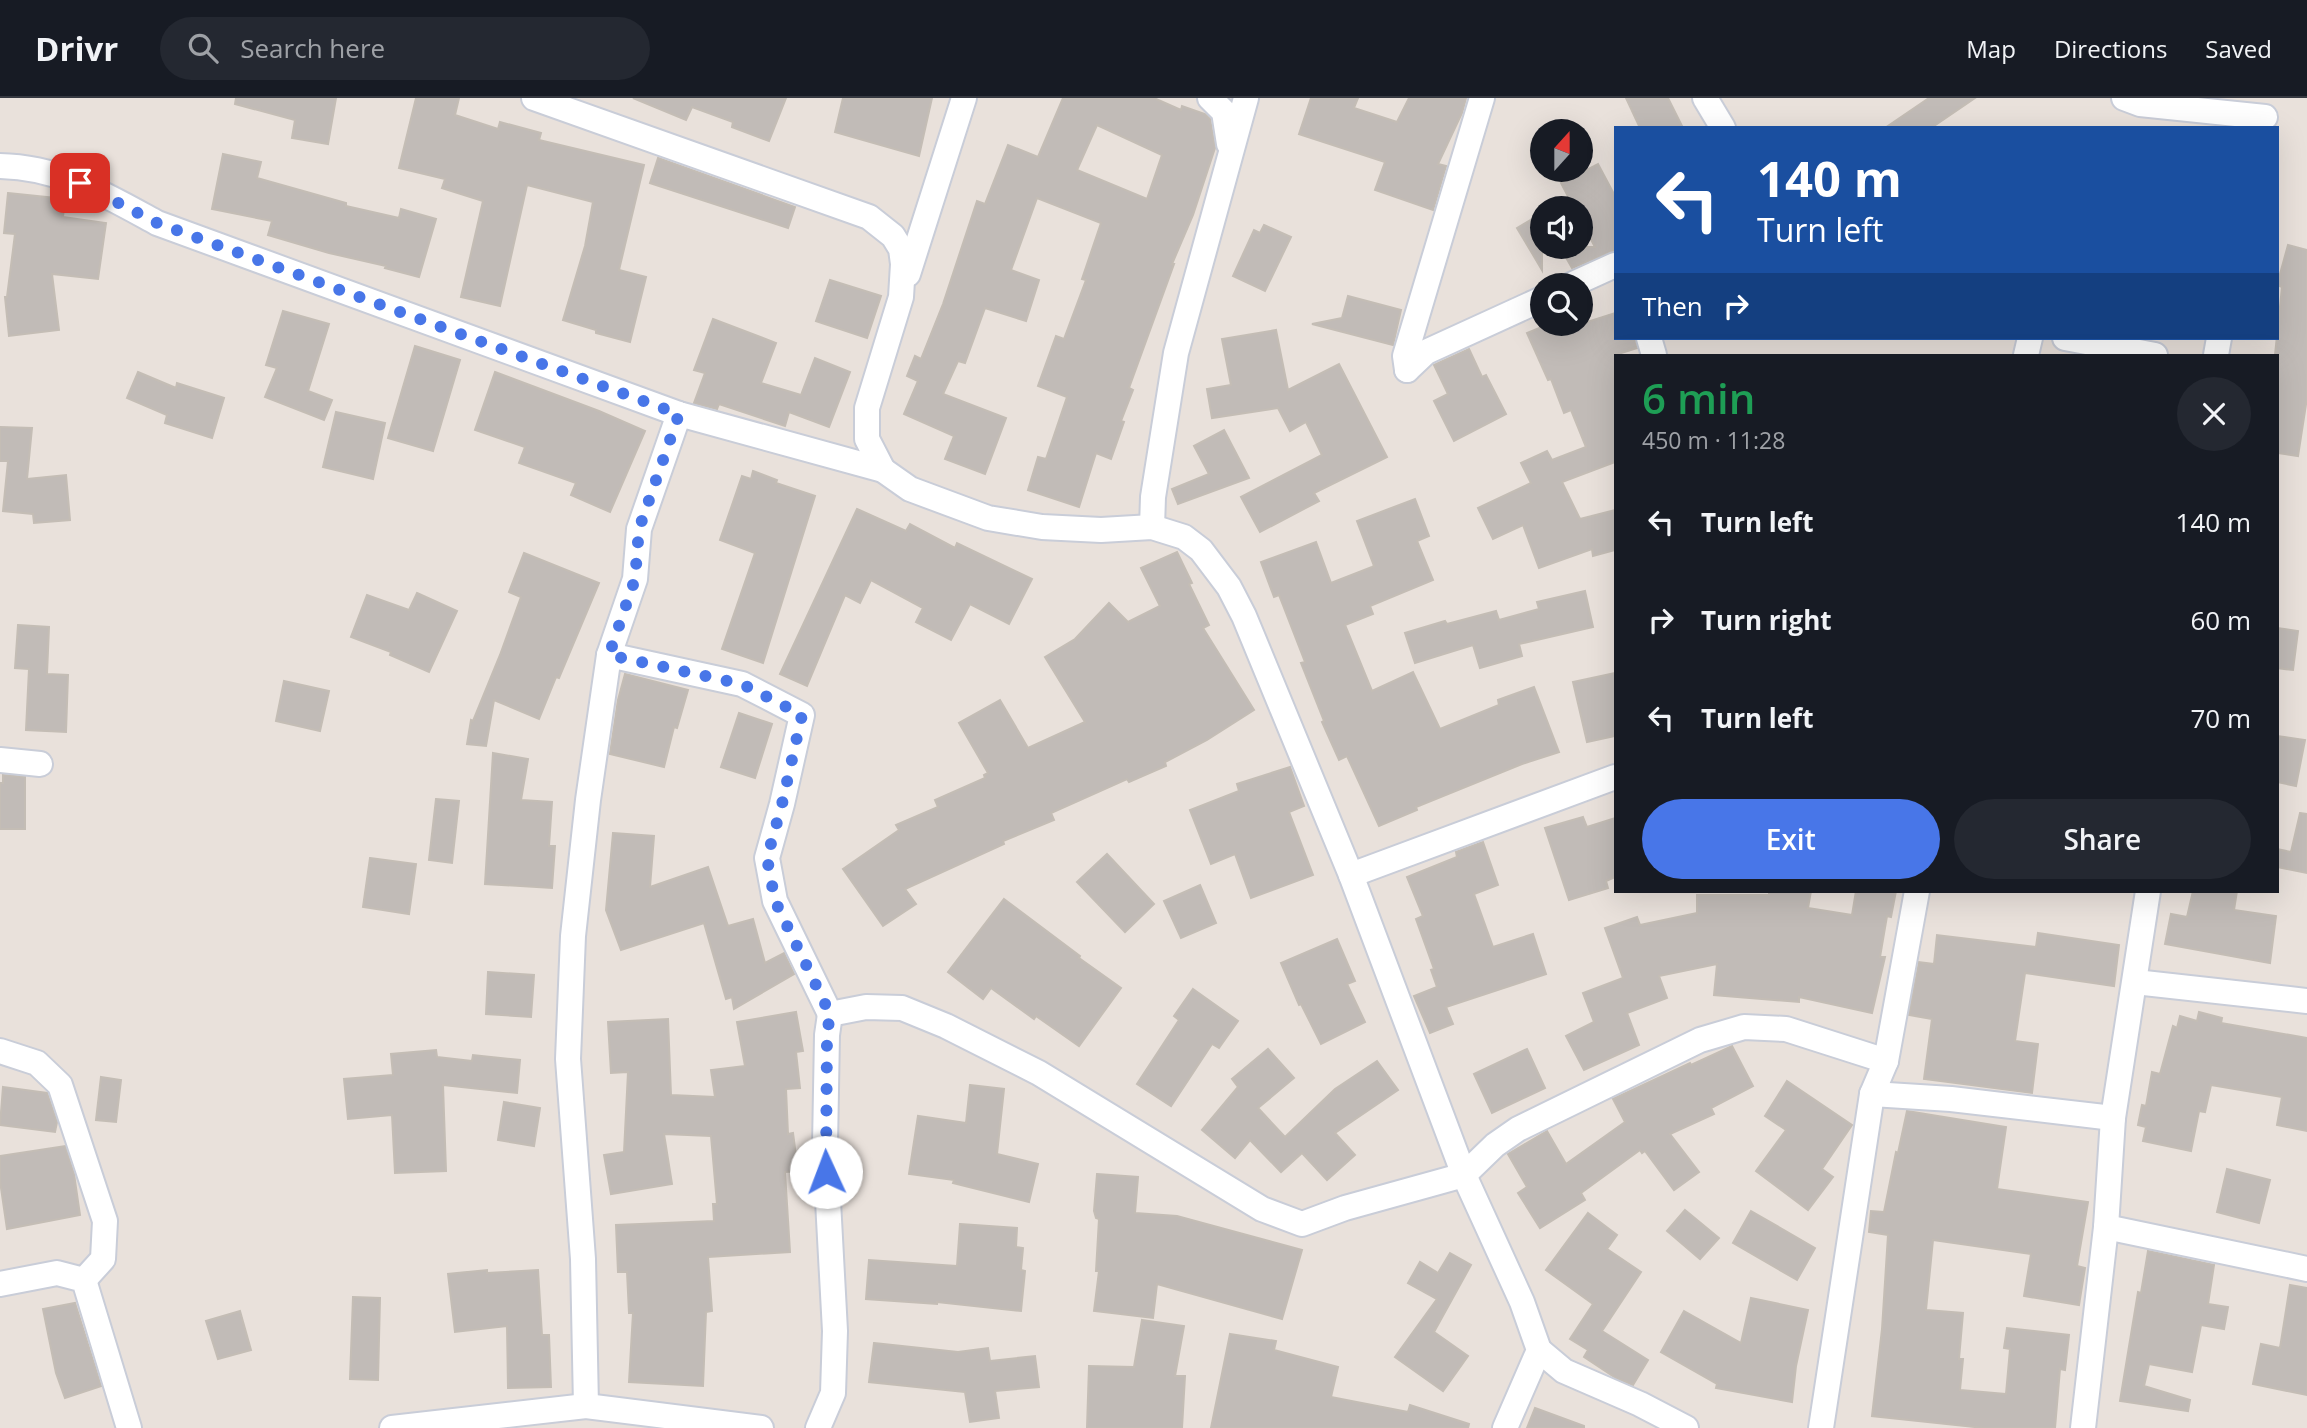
<!DOCTYPE html>
<html lang="en">
<head>
<meta charset="utf-8">
<style>
	:root { --surface:#171b24; --page:#242831; --text:#f1f3f6; --muted:#9ea1a6; --line:#363941; --accent:#4876e8 }
	body { margin:0; font-family:"Open Sans",sans-serif; background:var(--page); color:var(--text); height:100vh; display:flex; flex-direction:column; font-size:26px; white-space:nowrap }
	* { box-sizing:border-box; margin:0 }
	p { font-size:23px; color:var(--muted) }
	.icon { flex:none; width:38px; height:38px; fill:none; stroke:currentColor; stroke-width:2; stroke-linecap:round; stroke-linejoin:round }
	.map { position:relative; flex:1; overflow:hidden }
	.panel { position:absolute; left:1614px; top:256px; width:665px; height:539px; display:flex; flex-direction:column; background:var(--surface); border-radius:0px; box-shadow:0 7px 28px #0002 }
	.panel>* { flex:none }
	.top-card { position:absolute; left:1614px; top:28px; width:665px; height:214px; border-radius:0px; box-shadow:0 7px 28px #0002; background:#1a4fa0; color:#fff; overflow:hidden }
	.needle { width:46px; rotate:21deg }
	.tools { position:absolute; left:1530px; top:21px; display:grid; gap:14px }
	.tools a { display:grid; place-items:center; width:63px; height:63px; border-radius:50%; background:var(--surface); box-shadow:0 7px 28px #0002; font-size:35px }
	.pin { position:absolute; display:grid; place-items:center; width:60px; height:60px; color:#fff; margin:-30px; border-radius:14px; box-shadow:0 4px 10px #0006 }
	.me { position:absolute; width:77px; margin:-38px; rotate:358deg; stroke-linejoin:round; filter:drop-shadow(0 0 5px #0008) }
	.turn { display:flex; align-items:center; gap:24px; height:147px; padding:0 28px; font-size:32px }
	.turn .icon { width:91px; height:91px; stroke-width:2.5 }
	.turn b { display:block; font-size:49px; line-height:60px }
	.then { display:flex; align-items:center; height:66px; padding:0 28px; background:#0003; gap:14px; font-size:26px }
	.round { display:grid; place-items:center; flex:none; width:74px; height:74px; border-radius:37px; background:var(--page) }
	.headline { display:flex; align-items:center; justify-content:space-between; height:119px; padding:0 28px }
	h1 { font-size:42px; font-weight:600; line-height:52px; color:#1e9e55 }
	.cta { display:flex; gap:14px; margin-top:auto; padding:14px 28px }
	.cta a { flex:1; height:80px; border-radius:42px; background:var(--accent); color:#fff; font-size:28px; font-weight:600; line-height:80px; text-align:center }
	.cta a+a { background:var(--page); color:var(--text) }
	ul { padding:0; list-style:none }
	li { display:flex; align-items:center; gap:21px; height:98px; padding:0 28px }
	li div { flex:1 }
	li b { display:block; font-size:26px }
	li em { font-style:normal }
	header { display:flex; align-items:center; gap:42px; box-sizing:border-box; height:98px; padding:0 35px; background:var(--surface); border-bottom:2px solid var(--line) }
	header strong { font-size:33px }
	nav { display:flex; gap:38px; margin-inline-start:auto; font-size:24px }
	.search { width:490px; height:63px; background:var(--page); display:flex; align-items:center; gap:18px; box-sizing:border-box; padding:0 24px; border-radius:38px; color:var(--muted); font-size:26px }
	.map>svg:first-child { display:block }
	.building { fill:#c1bbb7; stroke:#c4bdb5; stroke-width:2; fill-rule:evenodd }
	.lines { fill:none; stroke-linecap:round; stroke-linejoin:round }
	.minor-casing { stroke:#c9cdd8; stroke-width:28 }
	.minor { stroke:#fff; stroke-width:24 }
	.route { stroke:#4876e8; stroke-width:12; stroke-dasharray:0 21.6 }
</style>
</head>
<body>
<header>
<strong>Drivr</strong>
<div class="search"><svg class="icon" aria-label="search" viewBox="0 0 24 24"><circle cx="10" cy="10" r="6"/><path d="M15 15l6 6"/></svg>Search here</div>
<nav><a>Map</a><a>Directions</a><a>Saved</a></nav>
</header>
<div class="map">
<svg width="2307" height="1330" viewBox="0 0 2307 1330">
	<rect width="100%" height="100%" fill="#e9e1db"/>
	<g class="building">
		<polygon points="236,0 336,0 328,46 292,40 295,22 235,6"/>
		<polygon points="416,0 459,0 455,17 498,31 500,24 541,35 539,42 644,67 619,172 646,179 630,244 596,235 596,232 563,222 585,148 593,104 527,87 500,208 461,199 483,103 442,90 445,81 399,70"/>
		<polygon points="633,0 786,0 769,43 732,29 733,24 692,9 686,22"/>
		<polygon points="843,0 932,0 919,58 835,34"/>
		<path d="M 1063,0 L 1154,0 L 1181,12 L 1182,8 L 1205,16 L 1210,21 L 1215,50 L 1193,117 L 1172,166 L 1174,166 L 1129,290 L 1133,292 L 1121,323 L 1124,324 L 1111,361 L 1096,355 L 1079,409 L 1028,392 L 1038,359 L 1046,361 L 1067,299 L 1038,288 L 1056,238 L 1064,241 L 1086,182 L 1082,181 L 1101,125 L 1037,100 L 1011,172 L 1039,182 L 1026,223 L 985,210 L 965,265 L 958,263 L 943,296 L 1006,320 L 985,376 L 945,361 L 954,338 L 904,316 L 918,283 L 907,278 L 915,258 L 921,261 L 943,206 L 977,103 L 985,106 L 1008,47 L 1038,59 ZM 1097,27 L 1162,57 L 1147,101 L 1077,72 Z"/>
		<polygon points="1311,0 1358,0 1354,10 1397,24 1409,0 1466,0 1462,15 1438,66 1446,68 1433,112 1375,92 1385,64 1299,36"/>
		<polygon points="1626,0 1668,0 1683,30 1640,30"/>
		<polygon points="1929,0 1975,0 1931,30 1885,30"/>
		<polygon points="223,56 261,64 257,80 346,105 346,108 399,120 401,111 436,121 419,179 385,170 386,168 329,155 268,137 272,123 212,111"/>
		<polygon points="658,60 795,109 788,130 650,85"/>
		<polygon points="1598,66 1615,98 1615,152 1572,170 1560,149 1595,149 1580,121 1580,110 1574,110 1561,85"/>
		<polygon points="8,95 65,101 63,119 106,125 98,181 52,176 59,232 9,238 5,199 7,199 15,136 4,135"/>
		<polygon points="1542,115 1542,172 1517,130"/>
		<polygon points="1264,127 1291,139 1265,193 1233,178 1254,132 1260,135"/>
		<polygon points="2288,147 2307,152 2307,300 2298,358 2277,355 2275,257 2282,189 2277,187"/>
		<polygon points="830,182 881,198 867,240 816,223"/>
		<polygon points="1348,198 1401,212 1393,247 1312,226 1342,220"/>
		<polygon points="283,213 329,226 308,293 332,302 324,322 265,299 277,270 266,267"/>
		<polygon points="1615,215 1615,240 1635,240 1637,250 1615,257 1615,364 1562,384 1580,421 1615,412 1615,452 1593,458 1592,451 1539,470 1523,427 1493,441 1478,410 1531,385 1521,365 1547,353 1552,362 1586,349 1571,312 1564,315 1551,281 1548,282 1527,235 1549,226 1581,226"/>
		<polygon points="713,221 776,245 761,285 801,297 815,260 850,274 829,329 789,314 785,328 719,306 717,311 694,305 705,275 694,272"/>
		<polygon points="1276,232 1288,292 1339,266 1387,359 1314,395 1319,403 1260,434 1241,399 1322,357 1306,324 1290,333 1278,310 1212,320 1207,291 1231,287 1222,241"/>
		<polygon points="415,248 460,262 433,353 388,340"/>
		<polygon points="1469,251 1482,279 1486,277 1506,316 1454,343 1434,303 1448,296 1434,267"/>
		<polygon points="138,274 176,290 177,285 224,300 212,340 165,325 167,317 127,300"/>
		<polygon points="495,274 599,313 645,333 610,414 571,397 576,385 519,365 525,349 475,332"/>
		<polygon points="336,314 385,325 373,381 323,369"/>
		<polygon points="0,329 32,330 27,381 66,377 70,422 34,425 33,416 3,413 8,363 0,363"/>
		<polygon points="1224,332 1249,380 1178,406 1172,391 1209,376 1194,348"/>
		<polygon points="753,373 777,382 776,385 815,398 763,565 722,551 755,455 720,442 742,378 751,381"/>
		<polygon points="1415,401 1429,438 1417,443 1433,482 1370,508 1373,516 1345,527 1372,593 1413,574 1440,631 1499,607 1498,602 1534,589 1559,654 1522,666 1416,709 1417,712 1379,728 1347,658 1339,662 1322,624 1324,623 1301,565 1305,564 1279,497 1274,499 1261,464 1316,444 1331,485 1372,469 1374,468 1357,423"/>
		<polygon points="857,411 906,433 910,426 955,450 957,445 1032,481 1009,526 970,506 951,542 916,524 923,510 871,482 860,505 845,497 807,588 780,576"/>
		<polygon points="1177,454 1192,485 1189,486 1209,527 1203,530 1254,612 1207,642 1165,664 1166,668 1129,684 1127,681 1051,715 1054,722 1003,743 1004,746 905,791 916,806 883,828 843,771 899,732 896,727 938,709 935,702 985,680 984,677 988,675 959,625 1000,602 1028,650 1085,624 1045,559 1075,541 1109,505 1128,524 1160,508 1141,470"/>
		<polygon points="524,455 599,485 559,580 556,579 539,621 494,602 486,648 467,646 471,622 473,623 500,557 521,499 509,494"/>
		<polygon points="1585,493 1593,529 1519,546 1522,558 1480,570 1473,547 1415,565 1405,535 1445,523 1447,526 1496,513 1499,522 1539,511 1537,504"/>
		<polygon points="417,495 457,513 429,574 390,557 391,554 351,539 367,497 409,512"/>
		<polygon points="18,527 49,529 47,576 68,577 66,634 26,632 29,571 15,570"/>
		<polygon points="2277,530 2298,533 2293,572 2277,570"/>
		<polygon points="1615,575 1615,638 1587,644 1573,584"/>
		<polygon points="625,576 688,592 677,630 674,629 664,669 610,656 618,602"/>
		<polygon points="284,583 329,593 320,633 276,623"/>
		<polygon points="739,615 772,626 755,680 721,669"/>
		<polygon points="2277,638 2305,642 2296,688 2277,684"/>
		<polygon points="493,655 528,661 521,702 552,704 549,748 555,748 552,790 485,786"/>
		<polygon points="1290,669 1304,708 1289,714 1313,777 1251,800 1235,756 1211,766 1190,712 1239,693 1237,686"/>
		<polygon points="3,677 25,679 25,731 0,731 0,685 3,685"/>
		<polygon points="436,701 459,703 452,765 429,762"/>
		<polygon points="2300,715 2307,716 2307,775 2277,769 2277,751 2291,754"/>
		<polygon points="1583,719 1587,729 1615,720 1615,779 1606,783 1608,790 1569,802 1545,730"/>
		<polygon points="613,735 654,738 650,789 708,769 728,828 753,821 765,865 784,855 794,876 734,911 732,899 726,901 704,825 621,852 606,812"/>
		<polygon points="1483,744 1498,787 1474,796 1493,849 1533,836 1546,876 1446,909 1453,926 1430,935 1414,898 1437,889 1431,872 1434,871 1416,821 1423,818 1407,779 1457,759 1456,754"/>
		<polygon points="1107,756 1154,806 1125,834 1077,784"/>
		<polygon points="370,760 416,766 409,816 363,809"/>
		<polygon points="1200,787 1216,825 1181,840 1164,803"/>
		<polygon points="1769,793 1811,793 1808,810 1852,817 1856,793 1896,793 1891,819 1887,818 1880,859 1885,859 1872,915 1799,899 1799,904 1714,897 1717,866 1659,878 1667,900 1627,915 1639,947 1584,972 1566,938 1594,924 1583,895 1623,880 1605,830 1637,819 1640,827 1697,815 1697,797 1769,797"/>
		<polygon points="2193,793 2237,793 2234,812 2276,818 2270,865 2165,846 2171,816 2187,819"/>
		<polygon points="1004,801 1080,858 1079,860 1121,890 1079,948 1036,918 1034,921 991,890 983,901 948,874"/>
		<polygon points="2038,835 2119,847 2114,888 2025,875 2015,943 2038,946 2032,995 1924,981 1932,921 1909,917 1919,864 1934,866 1937,837 2036,849"/>
		<polygon points="1337,841 1355,883 1347,886 1365,924 1321,946 1301,906 1299,907 1281,865"/>
		<polygon points="488,874 534,877 531,919 486,916"/>
		<polygon points="1193,891 1238,923 1219,950 1212,946 1171,1008 1137,986 1179,922 1174,918"/>
		<polygon points="796,914 803,953 796,954 800,990 786,991 788,1036 793,1035 798,1073 785,1074 790,1154 708,1159 712,1213 706,1214 703,1288 629,1284 633,1215 629,1215 627,1174 618,1174 616,1127 714,1123 713,1106 717,1106 711,1038 664,1036 672,1086 611,1096 604,1057 624,1054 628,974 611,975 608,924 668,921 671,997 715,999 711,972 745,968 737,924"/>
		<polygon points="2199,914 2222,920 2221,925 2307,940 2307,1033 2277,1027 2282,999 2211,987 2205,1014 2199,1013 2191,1053 2143,1043 2146,1029 2138,1027 2142,1007 2146,1008 2152,974 2160,976 2173,928 2177,930 2180,918 2197,923"/>
		<polygon points="1732,948 1753,988 1711,1010 1714,1016 1670,1036 1699,1074 1674,1092 1645,1053 1642,1055 1640,1052 1581,1095 1585,1102 1540,1130 1518,1095 1527,1089 1508,1056 1547,1033 1566,1066 1625,1024 1613,1001 1690,965 1691,967"/>
		<polygon points="1268,951 1294,980 1258,1010 1285,1039 1335,991 1377,963 1398,992 1335,1035 1355,1057 1327,1082 1302,1055 1281,1074 1250,1042 1235,1060 1202,1032 1238,989 1232,981"/>
		<polygon points="1527,951 1545,990 1492,1015 1474,976"/>
		<polygon points="436,952 437,959 472,963 473,957 520,962 517,995 443,987 446,1073 395,1075 392,1017 348,1021 344,981 393,977 391,956"/>
		<polygon points="101,979 121,982 116,1024 96,1022"/>
		<polygon points="1787,983 1852,1027 1822,1071 1833,1079 1808,1112 1756,1073 1786,1032 1765,1018"/>
		<polygon points="970,987 1004,991 997,1056 1038,1066 1029,1104 953,1085 954,1082 909,1076 918,1018 966,1025"/>
		<polygon points="3,989 47,995 57,1024 55,1034 0,1027"/>
		<polygon points="504,1004 540,1010 534,1048 498,1042"/>
		<polygon points="1907,1013 2006,1029 1997,1091 2088,1104 2077,1168 2085,1170 2079,1207 2024,1198 2031,1156 1933,1142 1926,1212 1963,1215 1959,1261 1963,1261 1960,1292 2006,1296 2010,1251 2004,1250 2007,1230 2069,1237 2065,1272 2060,1271 2055,1330 1984,1330 1872,1318 1882,1231 1888,1137 1869,1134 1871,1113 1884,1114 1896,1054 1898,1055"/>
		<polygon points="65,1048 74,1076 80,1117 7,1131 0,1083 0,1058"/>
		<polygon points="2227,1071 2270,1082 2259,1125 2217,1114"/>
		<polygon points="1097,1076 1138,1079 1135,1115 1177,1118 1302,1152 1282,1221 1157,1186 1153,1220 1094,1213 1099,1173 1096,1173 1099,1121 1096,1120 1094,1113"/>
		<polygon points="1685,1112 1719,1140 1700,1161 1667,1133"/>
		<polygon points="1751,1113 1815,1150 1797,1182 1733,1145"/>
		<polygon points="1588,1115 1617,1137 1607,1151 1641,1174 1602,1233 1648,1262 1633,1287 1616,1280 1584,1259 1588,1252 1570,1241 1593,1206 1546,1172"/>
		<polygon points="960,1126 1017,1130 1016,1149 1023,1150 1021,1172 1025,1173 1021,1213 937,1204 937,1206 866,1201 869,1162 957,1168"/>
		<polygon points="2148,1153 2214,1167 2208,1206 2228,1209 2224,1231 2201,1227 2192,1274 2149,1266 2144,1288 2190,1302 2188,1313 2120,1303 2138,1194 2141,1195"/>
		<polygon points="1450,1155 1471,1167 1434,1234 1468,1258 1443,1293 1395,1259 1437,1201 1408,1185 1420,1164 1438,1175"/>
		<polygon points="487,1172 487,1175 538,1172 542,1237 549,1237 551,1289 508,1290 507,1228 455,1234 448,1176"/>
		<polygon points="2290,1187 2307,1190 2307,1297 2253,1286 2261,1246 2280,1250"/>
		<polygon points="353,1199 380,1200 378,1282 350,1281"/>
		<polygon points="1751,1200 1808,1212 1796,1268 1792,1304 1716,1290 1717,1286 1661,1254 1684,1213 1741,1245"/>
		<polygon points="75,1205 101,1288 65,1300 56,1275 43,1211"/>
		<polygon points="240,1213 251,1252 218,1261 206,1223"/>
		<polygon points="1142,1222 1184,1228 1175,1278 1185,1278 1182,1330 1087,1330 1089,1268 1134,1269"/>
		<polygon points="1230,1236 1276,1243 1274,1252 1338,1269 1331,1299 1408,1314 1410,1307 1469,1326 1468,1330 1211,1330"/>
		<polygon points="874,1245 958,1254 988,1250 990,1263 1035,1258 1039,1289 995,1293 999,1320 970,1324 965,1294 869,1284"/>
		<polygon points="1535,1310 1584,1328 1584,1330 1527,1330"/>
	</g>
	<g class="lines">
		<g class="minor-casing">
			<g id="minor">
				<polyline points="534,0 869,119 893,138 901,151 903,166 901,199 867,310 867,341 883,372"/>
				<polyline points="1210,0 1224,14 1229,46"/>
				<polyline points="1705,0 1723,30"/>
				<polyline points="2124,0 2140,6 2265,19"/>
				<path d="M 0,68 C 60,69 106,97 157,125 L 679,316 L 883,372 L 910,391 L 988,420 L 1042,429 L 1101,432 L 1152,429 L 1184,439 L 1201,452 L 1229,489 L 1244,518 L 1351,777 L 1464,1077 L 1522,1204 L 1539,1252 L 1505,1330"/>
				<polyline points="908,176 964,0"/>
				<polyline points="1571,187 1615,167"/>
				<polyline points="1649,240 1654,257"/>
				<polyline points="2065,240 2155,257"/>
				<polyline points="2026,257 2030,240"/>
				<polyline points="2216,257 2219,240"/>
				<polyline points="1407,272 1405,258 1482,0"/>
				<polyline points="1407,272 1426,254 1542,201"/>
				<polyline points="1152,429 1153,399 1176,255 1246,0"/>
				<polyline points="609,557 742,586 802,617 782,706 767,760 775,803 830,916 866,909 902,910 946,928 1039,975 1262,1111 1302,1126 1345,1110 1464,1077 1495,1047 1518,1031 1700,942 1744,929 1786,931 1886,963"/>
				<polyline points="0,662 40,666"/>
				<polyline points="1351,777 1615,679"/>
				<polyline points="2135,884 2307,903"/>
				<polyline points="0,953 37,965 60,987 105,1123 103,1161 84,1182"/>
				<polyline points="1872,996 1951,1001 2113,1020"/>
				<polyline points="2106,1129 2307,1171"/>
				<polyline points="0,1186 57,1175 84,1182 129,1330"/>
				<polyline points="1539,1252 1564,1273 1640,1306 1686,1330"/>
				<polyline points="586,1308 583,1161 568,961 573,838 588,702 609,557 635,481 639,431 679,316"/>
				<polyline points="392,1330 586,1308 761,1330"/>
				<polyline points="818,1330 833,1295 835,1233 825,1047 827,937 830,916"/>
				<polyline points="1821,1330 1872,996 1886,963 1917,793"/>
				<polyline points="2083,1330 2106,1129 2113,1020 2148,793"/>
			</g>
		</g>
		<use href="#minor" class="minor"/>
	</g>
	<g class="lines">
		<polyline class="route" points="80,85 157,125 679,316 639,431 635,481 609,557 742,586 802,617 782,706 767,760 775,803 830,916 827,937 826,1074"/>
	</g>
</svg>
<div class="tools">
<a><svg class="needle" viewBox="-14 -14 28 28"><path d="M0-13l5 13h-10z" fill="#e53935"/><path d="M0 13l5-13h-10z" fill="#9ea1a6"/></svg></a>
<a><svg class="icon" aria-label="sound" viewBox="0 0 24 24"><path d="M4 9h4l5-4v14l-5-4H4zM17 9q2 3 0 6"/></svg></a>
<a><svg class="icon" aria-label="search" viewBox="0 0 24 24"><circle cx="10" cy="10" r="6"/><path d="M15 15l6 6"/></svg></a>
</div>
<div class="pin" style="left:80px;top:85px;background:#d93025"><svg class="icon" aria-label="arrive" viewBox="0 0 24 24"><path d="M6 21V4h12l-3 4 3 4H6"/></svg></div>
<svg class="me" style="left:826px;top:1074px" viewBox="-20 -20 40 40"><circle r="19" fill="#fff"/><path d="M0-13L10 11 0 6-10 11z" fill="#4876e8"/></svg>
<div class="top-card">
<div class="turn"><svg class="icon" aria-label="left" viewBox="0 0 24 24"><path d="M17 20v-9H6M10 6l-5 5 5 5"/></svg><div><b>140 m</b>Turn left</div></div>
<div class="then">Then<svg class="icon" aria-label="right" viewBox="0 0 24 24"><path d="M7 20v-9h11M14 6l5 5-5 5"/></svg></div>
</div>
<section class="panel">
<div class="headline"><div><h1>6 min</h1><p>450 m · 11:28</p></div><a class="round"><svg class="icon" aria-label="close" viewBox="0 0 24 24"><path d="M6 6l12 12M18 6L6 18"/></svg></a></div>
<ul>
<li><svg class="icon" aria-label="left" viewBox="0 0 24 24"><path d="M17 20v-9H6M10 6l-5 5 5 5"/></svg><div><b>Turn left</b></div><em>140 m</em></li>
<li><svg class="icon" aria-label="right" viewBox="0 0 24 24"><path d="M7 20v-9h11M14 6l5 5-5 5"/></svg><div><b>Turn right</b></div><em>60 m</em></li>
<li><svg class="icon" aria-label="left" viewBox="0 0 24 24"><path d="M17 20v-9H6M10 6l-5 5 5 5"/></svg><div><b>Turn left</b></div><em>70 m</em></li>
</ul>
<div class="cta"><a>Exit</a><a>Share</a></div>
</section>
</div>
</body>
</html>
